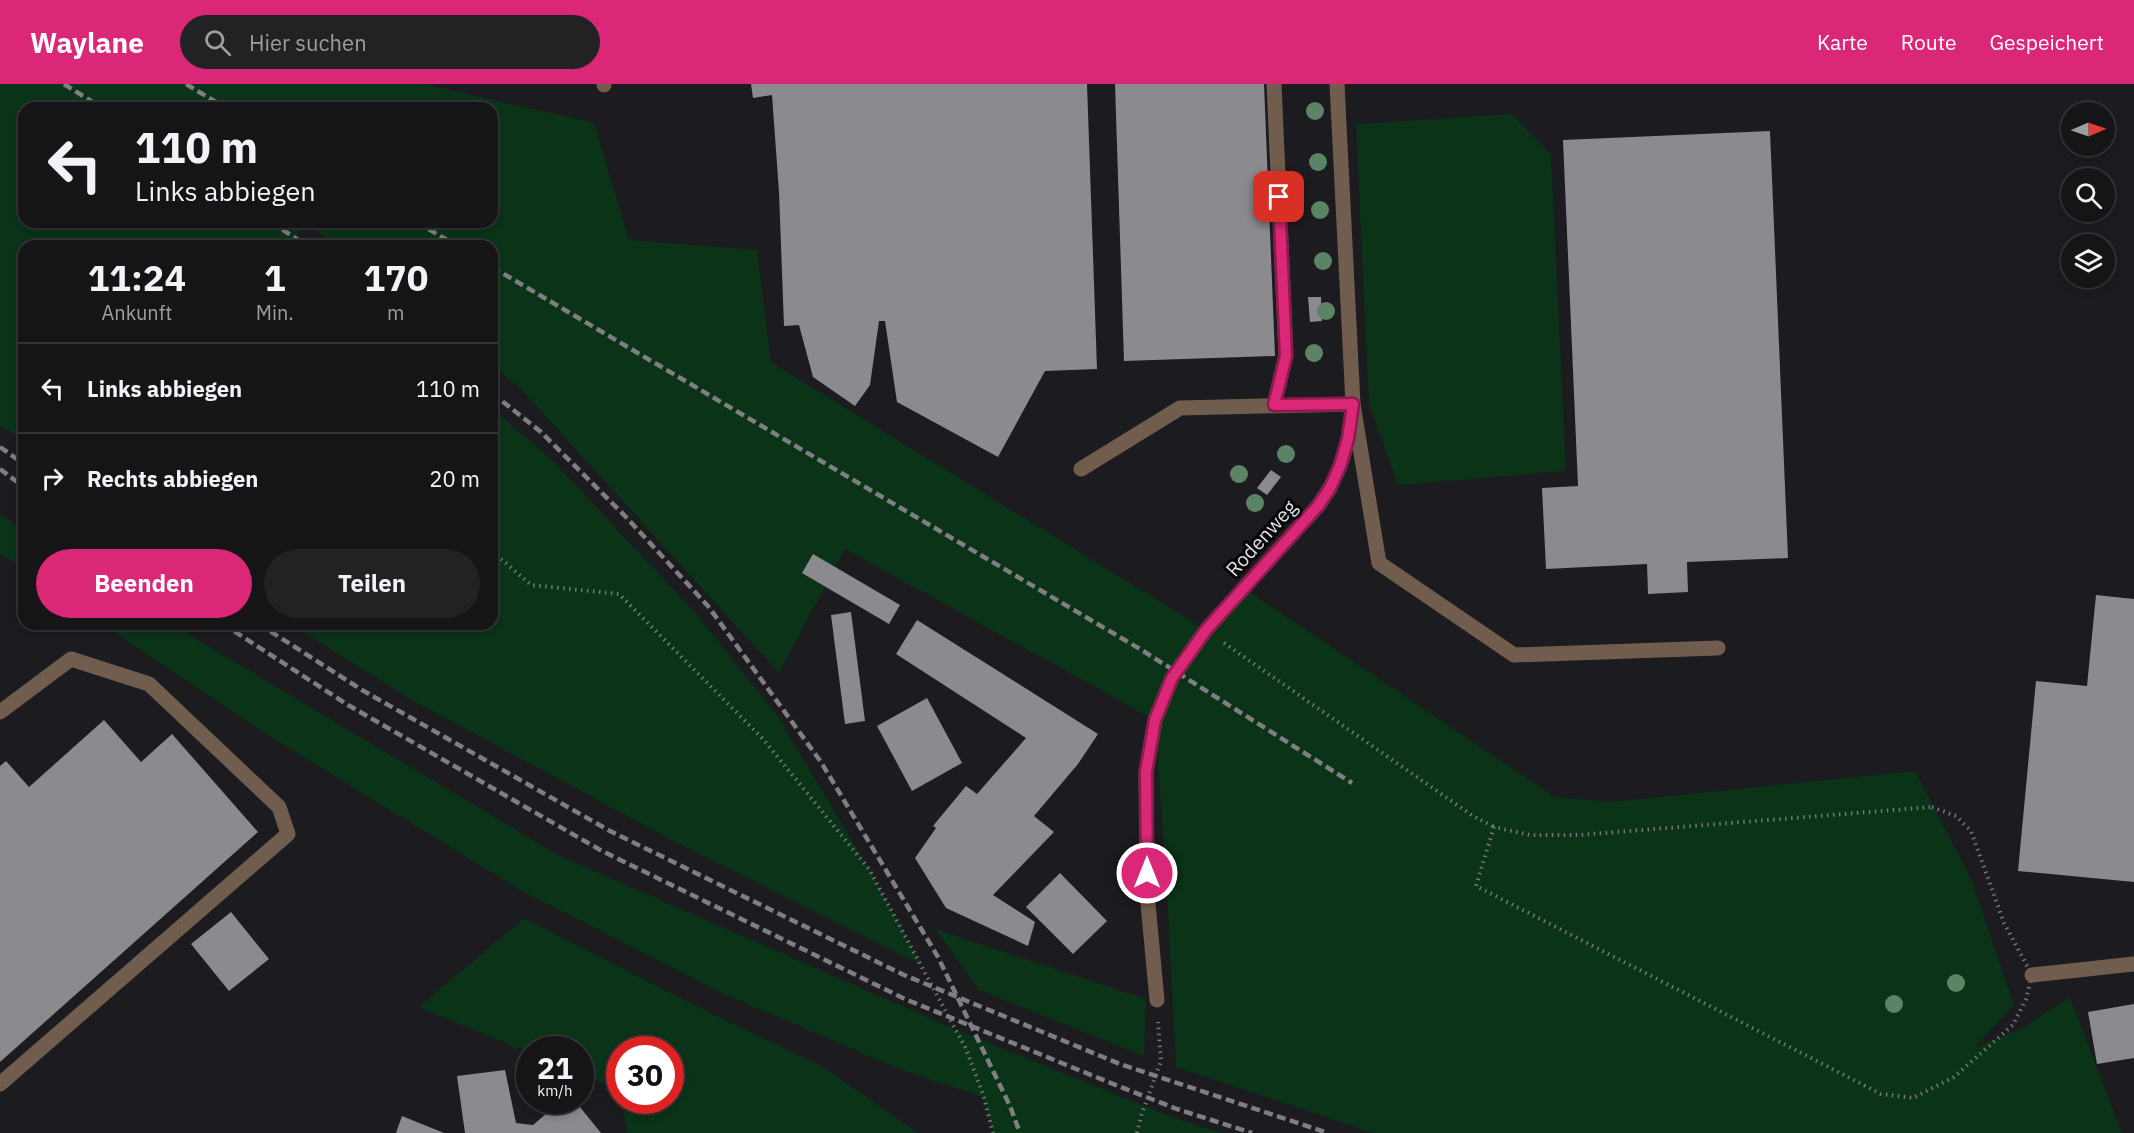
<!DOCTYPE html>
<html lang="de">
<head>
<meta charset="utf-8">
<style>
	:root { --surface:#151417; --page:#222124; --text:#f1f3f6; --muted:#9d9ea1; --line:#343336; --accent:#db2777 }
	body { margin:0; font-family:"IBM Plex Sans",sans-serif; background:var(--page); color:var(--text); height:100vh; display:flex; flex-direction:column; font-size:22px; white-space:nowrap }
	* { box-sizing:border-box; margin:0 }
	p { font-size:20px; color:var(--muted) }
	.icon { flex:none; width:33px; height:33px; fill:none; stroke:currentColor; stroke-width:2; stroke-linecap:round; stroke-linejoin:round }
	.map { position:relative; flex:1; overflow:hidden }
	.panel { position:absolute; left:18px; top:156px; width:480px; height:390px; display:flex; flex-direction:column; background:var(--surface); border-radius:18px; box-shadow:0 3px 9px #0003,0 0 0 2px var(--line) }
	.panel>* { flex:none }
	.hud { position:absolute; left:18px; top:18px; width:480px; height:126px; border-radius:18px; box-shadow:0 3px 9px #0003,0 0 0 2px var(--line); background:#151417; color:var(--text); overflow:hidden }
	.needle { width:39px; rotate:88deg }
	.tools { position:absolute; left:2061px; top:18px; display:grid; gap:12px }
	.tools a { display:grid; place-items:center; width:54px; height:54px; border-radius:50%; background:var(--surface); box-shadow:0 3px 9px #0003,0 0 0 2px var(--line); font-size:30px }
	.speed { position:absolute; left:516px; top:952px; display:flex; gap:12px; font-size:30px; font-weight:700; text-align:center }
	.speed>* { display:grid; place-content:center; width:78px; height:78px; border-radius:50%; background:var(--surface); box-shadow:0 3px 9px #0003,0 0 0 2px var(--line); line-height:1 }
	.speed small { font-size:15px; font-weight:400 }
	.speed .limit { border:9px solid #d22; background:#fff; color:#111 }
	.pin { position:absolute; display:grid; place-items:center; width:51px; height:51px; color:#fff; margin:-26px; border-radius:12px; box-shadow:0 3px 9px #0006 }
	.me { position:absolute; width:66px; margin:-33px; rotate:0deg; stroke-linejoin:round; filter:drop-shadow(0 0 4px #0008) }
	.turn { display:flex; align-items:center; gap:21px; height:126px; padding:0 18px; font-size:27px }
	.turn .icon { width:78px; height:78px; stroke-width:2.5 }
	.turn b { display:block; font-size:42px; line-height:51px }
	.eta { display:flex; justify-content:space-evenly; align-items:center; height:102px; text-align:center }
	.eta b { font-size:36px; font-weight:700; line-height:42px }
	.button { display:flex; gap:12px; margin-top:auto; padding:12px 18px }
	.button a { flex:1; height:69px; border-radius:36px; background:var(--accent); color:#fff; font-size:24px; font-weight:700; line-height:69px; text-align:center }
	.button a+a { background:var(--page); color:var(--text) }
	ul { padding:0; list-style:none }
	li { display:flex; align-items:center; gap:18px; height:90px; padding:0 18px; border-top:2px solid var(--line) }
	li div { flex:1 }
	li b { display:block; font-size:22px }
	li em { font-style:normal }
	header { display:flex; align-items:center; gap:36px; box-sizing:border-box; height:84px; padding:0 30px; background:var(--accent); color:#fff }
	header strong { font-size:28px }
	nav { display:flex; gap:33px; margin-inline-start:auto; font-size:21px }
	.search { width:420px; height:54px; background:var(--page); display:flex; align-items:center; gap:15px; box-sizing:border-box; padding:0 21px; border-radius:33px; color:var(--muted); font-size:22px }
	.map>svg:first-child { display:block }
	.green { fill:#0a3318 }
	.building { fill:#8a8a8f }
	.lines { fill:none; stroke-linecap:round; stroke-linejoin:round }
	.path { stroke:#767679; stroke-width:4; stroke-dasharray:1.5 4.5; stroke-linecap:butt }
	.lane { stroke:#715d4d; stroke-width:15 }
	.street { stroke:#715d4d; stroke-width:15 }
	.rail { stroke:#7f7f82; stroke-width:4.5; stroke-dasharray:9 4.5; stroke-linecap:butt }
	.tree { fill:#5b8366 }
	.route-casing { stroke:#8e194d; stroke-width:15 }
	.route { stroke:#db2777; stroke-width:10 }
	.labels { text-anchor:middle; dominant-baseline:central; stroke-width:6; stroke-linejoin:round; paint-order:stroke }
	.street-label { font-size:20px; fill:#e1e1e3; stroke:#070608 }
</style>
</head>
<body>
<header>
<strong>Waylane</strong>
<div class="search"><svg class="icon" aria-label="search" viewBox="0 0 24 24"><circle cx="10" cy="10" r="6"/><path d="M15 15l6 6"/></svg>Hier suchen</div>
<nav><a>Karte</a><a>Route</a><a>Gespeichert</a></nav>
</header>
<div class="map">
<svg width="2134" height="1049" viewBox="0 0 2134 1049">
	<rect width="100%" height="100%" fill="#1c1b1f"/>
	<g class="green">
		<polygon points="0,0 424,0 594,39 629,156 757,166 771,278 1206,546 1245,505 1555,713 1611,718 1915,687 1971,795 2014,921 1974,964 2023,944 2070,913 2122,1049 1374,1049 1176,983 1166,788 1155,636 845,465 779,589 520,304 492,282 492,162 336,162 305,138 492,138 492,24 24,24 24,138 303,138 293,162 24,162 24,358 0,341"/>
		<polygon points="1512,30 1551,70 1566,387 1398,401 1369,320 1356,40"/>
		<polygon points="492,324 553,377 694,527 777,631 869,785 922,881 685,763 410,615 291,540 492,540"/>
		<polygon points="0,430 24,447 24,486 0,469"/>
		<polygon points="102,540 171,540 558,771 950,943 1174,1034 1223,1049 993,1049 983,1013 904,987 724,910 520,806 271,653"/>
		<polygon points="524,834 700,924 822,982 918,1049 627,1049 622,1017 670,1017 670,966 620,966 619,1006 581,990 580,966 530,966 529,969 419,923"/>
		<polygon points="935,845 1146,915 1144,972 979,906"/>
	</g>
	<g class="building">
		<polygon points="751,0 1087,0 1097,285 1045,287 998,373 897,318 885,237 879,237 870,301 855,322 813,293 799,241 784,242 779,108 772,11 753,14"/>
		<polygon points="1115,0 1264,0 1275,272 1124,277"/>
		<polygon points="1770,47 1788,474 1687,478 1688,508 1648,510 1647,480 1546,485 1542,404 1578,402 1563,56"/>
		<polygon points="1308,213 1321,213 1322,237 1310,238"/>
		<polygon points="1271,386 1281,393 1267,411 1257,404"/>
		<polygon points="813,470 900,521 889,540 802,489"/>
		<polygon points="2096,511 2134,515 2134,798 2018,787 2036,597 2087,602"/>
		<polygon points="851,528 865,637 845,640 831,531"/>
		<polygon points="917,536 1098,650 1078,680 1034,732 1054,748 993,811 1035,838 1028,862 946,824 915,774 936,744 933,742 966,702 977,710 1026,654 896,570"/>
		<polygon points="927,614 962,679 912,707 877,642"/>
		<polygon points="104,636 141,678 172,650 258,748 0,978 0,682 6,677 29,703"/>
		<polygon points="1060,789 1107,837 1073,870 1026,823"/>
		<polygon points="231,828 269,875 229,907 191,860"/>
		<polygon points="2134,920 2134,974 2097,980 2088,928"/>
		<polygon points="505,986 516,1039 533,1041 561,1017 575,1017 601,1049 465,1049 457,992"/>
		<polygon points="402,1032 444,1049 396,1049"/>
	</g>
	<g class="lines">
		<g class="path">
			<polyline points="492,467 531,501 619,510 763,655 869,785 966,965 984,1013 993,1049"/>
			<polyline points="1224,559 1473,732 1494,743"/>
			<polygon points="1932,723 1956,732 1971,747 2004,839 2032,891 2026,915 2013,941 1954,993 1913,1014 1881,1010 1476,802 1494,743 1530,751 1579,751"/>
			<polyline points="1137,1049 1141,1032 1161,977 1158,938"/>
		</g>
		<g class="lane">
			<polyline points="604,0 604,1"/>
			<polyline points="1274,321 1286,271 1274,0"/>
			<polyline points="1081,385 1180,324 1353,320 1379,479 1514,571 1718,564"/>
			<polyline points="0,628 71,575 149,600 279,723 288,750 0,1000"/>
		</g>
		<g class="street">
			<polyline points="2032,891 2134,880"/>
			<polyline points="1157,916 1147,809 1146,688 1155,636 1172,594 1206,546 1318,422 1330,404 1340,382 1348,355 1353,320 1337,0"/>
		</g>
		<g class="rail">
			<polyline points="64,0 102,24"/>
			<polyline points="186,0 226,24"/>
			<polyline points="271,138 307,162"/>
			<polyline points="417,138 457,162"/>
			<polyline points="492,183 1140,565 1352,699"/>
			<polyline points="492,309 541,348 626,433 708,522 821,678 938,873 1010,1022 1020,1049"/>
			<polyline points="0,363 24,380"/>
			<polyline points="0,385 24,403"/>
			<polyline points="223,540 348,621 602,767 905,915 1118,1002 1177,1025 1252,1049"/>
			<polyline points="259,540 362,606 610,747 904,891 1120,980 1328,1049"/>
		</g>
	</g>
	<g class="tree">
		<circle cx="1315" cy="27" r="9"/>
		<circle cx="1318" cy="78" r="9"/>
		<circle cx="1320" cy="126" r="9"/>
		<circle cx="1323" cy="177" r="9"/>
		<circle cx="1326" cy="227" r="9"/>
		<circle cx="1314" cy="269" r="9"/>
		<circle cx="1286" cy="370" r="9"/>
		<circle cx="1239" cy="390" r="9"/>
		<circle cx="1255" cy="419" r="9"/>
		<circle cx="1956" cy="899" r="9"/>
		<circle cx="1894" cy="920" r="9"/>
	</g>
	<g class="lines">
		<g class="route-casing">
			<polyline id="route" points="1147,789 1146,688 1155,636 1172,594 1206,546 1318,422 1330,404 1340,382 1348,355 1353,320 1274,321 1286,272 1279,113"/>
		</g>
		<use href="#route" class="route"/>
	</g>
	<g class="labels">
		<g class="street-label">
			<text transform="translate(1261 454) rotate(-48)">Rodenweg</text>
		</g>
	</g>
</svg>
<div class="tools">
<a><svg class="needle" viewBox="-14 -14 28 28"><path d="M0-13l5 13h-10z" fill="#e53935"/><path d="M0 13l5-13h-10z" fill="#9d9ea1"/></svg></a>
<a><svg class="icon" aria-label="search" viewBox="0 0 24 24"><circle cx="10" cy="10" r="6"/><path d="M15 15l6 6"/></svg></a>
<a><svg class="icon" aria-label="layers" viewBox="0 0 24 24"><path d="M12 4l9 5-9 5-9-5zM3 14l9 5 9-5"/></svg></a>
</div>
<div class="speed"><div>21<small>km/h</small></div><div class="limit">30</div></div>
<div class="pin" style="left:1279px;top:113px;background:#d93025"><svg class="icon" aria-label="arrive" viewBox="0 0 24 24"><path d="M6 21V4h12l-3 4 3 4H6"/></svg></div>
<svg class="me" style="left:1147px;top:789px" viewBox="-20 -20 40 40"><circle r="17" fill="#db2777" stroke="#fff" stroke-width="3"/><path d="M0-11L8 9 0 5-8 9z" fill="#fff"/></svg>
<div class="hud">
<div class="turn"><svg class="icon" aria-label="left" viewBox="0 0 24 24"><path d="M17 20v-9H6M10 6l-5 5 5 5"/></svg><div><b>110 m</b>Links abbiegen</div></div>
</div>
<section class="panel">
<div class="eta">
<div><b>11:24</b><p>Ankunft</p></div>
<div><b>1</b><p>Min.</p></div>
<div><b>170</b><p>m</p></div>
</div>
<ul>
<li><svg class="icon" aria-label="left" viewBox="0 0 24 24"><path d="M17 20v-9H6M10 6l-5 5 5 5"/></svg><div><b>Links abbiegen</b></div><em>110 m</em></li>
<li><svg class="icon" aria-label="right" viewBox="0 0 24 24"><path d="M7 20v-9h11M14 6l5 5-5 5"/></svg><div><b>Rechts abbiegen</b></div><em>20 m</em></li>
</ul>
<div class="button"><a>Beenden</a><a>Teilen</a></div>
</section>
</div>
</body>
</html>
